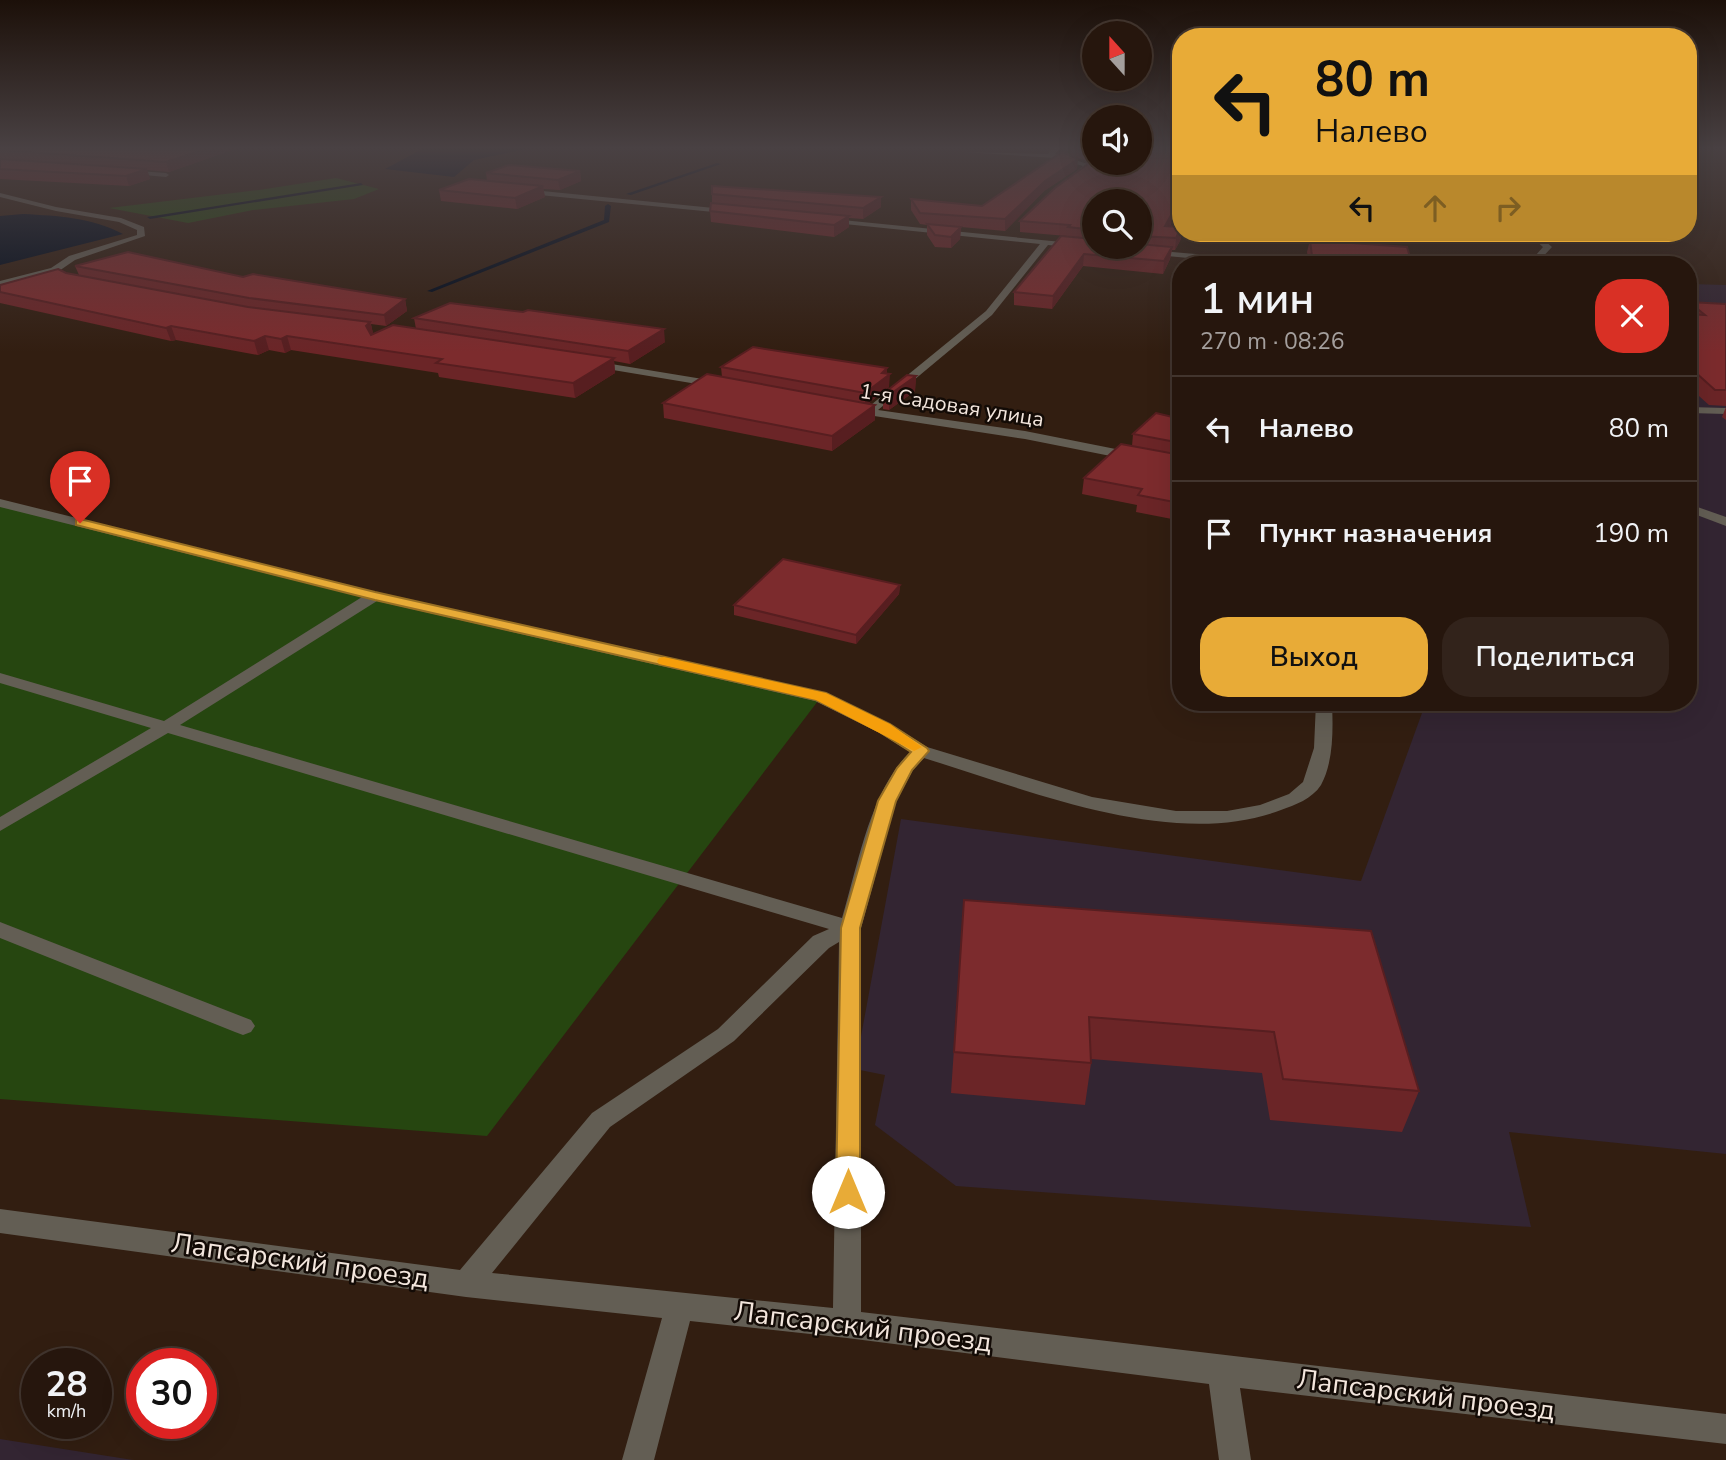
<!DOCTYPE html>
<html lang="ru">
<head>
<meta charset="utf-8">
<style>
	:root { --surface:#26160d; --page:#32231b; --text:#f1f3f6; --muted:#a49f9d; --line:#42352e; --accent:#e8ab37 }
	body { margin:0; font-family:"Nunito Sans",sans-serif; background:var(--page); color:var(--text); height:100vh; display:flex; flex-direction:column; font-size:26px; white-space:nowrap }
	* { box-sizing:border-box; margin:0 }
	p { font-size:23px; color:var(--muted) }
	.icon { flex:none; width:38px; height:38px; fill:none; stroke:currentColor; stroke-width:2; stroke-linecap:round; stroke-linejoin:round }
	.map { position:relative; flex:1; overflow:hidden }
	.panel { position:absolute; left:1172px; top:256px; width:525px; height:455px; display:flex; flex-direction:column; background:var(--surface); border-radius:28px; box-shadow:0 7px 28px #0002,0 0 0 2px var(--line) }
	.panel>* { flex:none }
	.top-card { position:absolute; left:1172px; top:28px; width:525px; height:214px; border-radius:28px; box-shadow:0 7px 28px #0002,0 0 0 2px var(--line); background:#e8ab37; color:#111; overflow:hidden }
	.needle { width:46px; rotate:339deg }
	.buttons { position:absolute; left:1082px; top:21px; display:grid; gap:14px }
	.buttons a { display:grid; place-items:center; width:70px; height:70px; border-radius:50%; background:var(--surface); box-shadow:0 7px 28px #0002,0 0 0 2px var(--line); font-size:35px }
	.speed { position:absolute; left:21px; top:1348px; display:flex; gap:14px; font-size:35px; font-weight:700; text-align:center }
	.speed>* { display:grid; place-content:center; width:91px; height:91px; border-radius:50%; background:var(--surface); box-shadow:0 7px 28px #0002,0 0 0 2px var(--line); line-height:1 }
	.speed small { font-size:18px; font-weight:400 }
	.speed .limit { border:10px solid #d22; background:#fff; color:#111 }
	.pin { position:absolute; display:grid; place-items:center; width:60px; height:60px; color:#fff; margin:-72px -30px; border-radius:50% 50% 50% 0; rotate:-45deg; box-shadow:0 0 7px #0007 }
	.pin .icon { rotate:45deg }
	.me { position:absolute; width:77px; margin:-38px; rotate:0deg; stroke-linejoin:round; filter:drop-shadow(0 0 5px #0008) }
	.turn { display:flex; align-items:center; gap:24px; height:147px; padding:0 28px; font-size:32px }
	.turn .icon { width:91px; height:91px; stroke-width:2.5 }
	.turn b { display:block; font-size:49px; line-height:60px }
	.lanes { display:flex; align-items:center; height:66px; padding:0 28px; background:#0003; justify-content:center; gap:35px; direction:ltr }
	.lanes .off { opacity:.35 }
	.round { display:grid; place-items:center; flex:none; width:74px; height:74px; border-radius:28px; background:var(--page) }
	.summary { display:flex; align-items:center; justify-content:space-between; height:119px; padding:0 28px }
	h1 { font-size:42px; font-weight:600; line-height:52px }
	.primary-button { display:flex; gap:14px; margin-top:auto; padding:14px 28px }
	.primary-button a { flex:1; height:80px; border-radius:28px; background:var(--accent); color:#111; font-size:28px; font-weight:600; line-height:80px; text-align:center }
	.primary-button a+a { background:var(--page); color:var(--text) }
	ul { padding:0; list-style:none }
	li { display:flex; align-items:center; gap:21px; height:105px; padding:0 28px; border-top:2px solid var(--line) }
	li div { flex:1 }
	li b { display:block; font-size:26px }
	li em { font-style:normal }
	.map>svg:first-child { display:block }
	.industrial { fill:#332532 }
	.green { fill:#264610 }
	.water { fill:#000b1c }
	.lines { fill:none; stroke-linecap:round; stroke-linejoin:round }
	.stream { fill:#000b1c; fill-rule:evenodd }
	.minor { fill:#635e54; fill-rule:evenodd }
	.wall { fill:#6b2527; fill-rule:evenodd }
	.shaded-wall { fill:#571e20 }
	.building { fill:#7c2b2d; stroke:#571e20; stroke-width:2 }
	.route { fill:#e8ab37; stroke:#976f24; stroke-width:2 }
	.slow { fill:#f59e0b }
	.labels { text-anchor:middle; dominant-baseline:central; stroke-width:5; stroke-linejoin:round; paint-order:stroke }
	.far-street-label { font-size:21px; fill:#f3e6dd; stroke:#130b06 }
	.near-street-label { font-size:28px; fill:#f3e6dd; stroke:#130b06 }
</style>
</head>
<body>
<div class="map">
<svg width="1726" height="1460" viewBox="0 0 1726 1460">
	<rect width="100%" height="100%" fill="#321e11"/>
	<g class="industrial">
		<polygon points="1689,284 1726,285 1726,1154 1509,1132 1531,1227 956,1186 875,1125 885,1075 855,1069 901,819 1361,881 1426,702 1689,702"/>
		<polygon points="0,1439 133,1460 0,1460"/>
	</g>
	<g class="green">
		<polygon points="336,178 379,189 354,199 253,210 188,223 109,208 259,190"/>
		<polygon points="0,503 375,596 821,697 487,1136 0,1099"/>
	</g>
	<g class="water">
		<polygon points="426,147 535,147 474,160 454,177 385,169"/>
		<path d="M 23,214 C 59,216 90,217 123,234 L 0,265 L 0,216 Z"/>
	</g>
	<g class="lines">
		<g class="stream">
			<polygon points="717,163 721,164 631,195 626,194"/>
			<polygon points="361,183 363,185 150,219 147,217"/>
			<polygon points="608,204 611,206 609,222 432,292 427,291 604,220 605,206"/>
		</g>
		<g class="minor">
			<polygon points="1053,147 1061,147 1055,154 1088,164 1089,169 1070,182 1068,179 1083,166 1055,158 963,152 1048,154"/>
			<polygon points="124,170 166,173 169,175 166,177 122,173"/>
			<polygon points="522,189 734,210 738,212 734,214 519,193"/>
			<polygon points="0,193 56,207 121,218 144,227 145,236 75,260 59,271 75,278 75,282 55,277 52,273 0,285 0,281 51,268 69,256 137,235 137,230 119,222 56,211 0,197"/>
			<polygon points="822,218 1082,244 1079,248 1048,245 992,315 878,410 1025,431 1181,462 1181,470 1025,439 848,412 846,410 852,407 866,409 986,311 1040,244 825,222"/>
			<polygon points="1527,233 1536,233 1552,247 1536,264 1528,264 1543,247"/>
			<polygon points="1149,250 1277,261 1281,264 1252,264 1146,254"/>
			<polygon points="593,361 721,382 726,385 721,388 589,366 589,362"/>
			<polygon points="1689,407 1726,408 1726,414 1689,413"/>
			<path d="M 0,499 L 375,592 L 827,693 L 890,724 L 927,747 L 1092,797 L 1176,811 L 1227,811 L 1260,805 L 1289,794 L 1303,782 L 1314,748 L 1316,702 L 1332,702 C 1333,728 1334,761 1321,785 C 1312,799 1295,805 1281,810 C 1174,851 1028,790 924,758 L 913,770 L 896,801 L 861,928 L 861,1312 L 1726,1414 L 1726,1444 L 1240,1388 L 1251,1460 L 1219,1460 L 1209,1384 L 847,1338 L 690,1321 L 654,1460 L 622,1460 L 662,1318 L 466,1297 L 0,1233 L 0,1209 L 460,1270 L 592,1113 L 718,1029 L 813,936 L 829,929 L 168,733 L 0,831 L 0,817 L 151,728 L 0,683 L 0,673 L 164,721 L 362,597 L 0,507 ZM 377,601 L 815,701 L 878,732 L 910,752 C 870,791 858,865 842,918 L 180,725 ZM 839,942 L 833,1308 L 492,1273 L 610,1127 L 734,1041 L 829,948 Z"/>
			<polygon points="1689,504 1726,517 1726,526 1689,512"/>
			<polygon points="0,922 251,1020 255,1026 251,1032 243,1035 235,1032 0,938"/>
		</g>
	</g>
	<g class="wall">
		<polygon points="0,147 241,147 169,172 147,170 150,179 129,186 0,179"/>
		<path d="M 1071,147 L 1094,147 L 1181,205 L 1170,226 L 1181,239 L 1175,250 L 1172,250 L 1170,259 L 1163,274 L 1083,266 L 1052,309 L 1014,305 L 1014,292 L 1067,236 L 1020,232 L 1020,221 L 1088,164 L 1085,160 L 1070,156 L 1077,169 L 1044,191 L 1005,231 L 961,227 L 960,239 L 951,248 L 935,247 L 927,235 L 927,225 L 920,224 L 911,210 L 911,199 L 982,206 L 1070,156 ZM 1094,201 L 1139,201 L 1139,247 L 1094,247 Z"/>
		<polygon points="580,171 581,181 560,190 543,189 545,197 517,209 441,201 439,190 487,181 486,173"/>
		<polygon points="712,194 881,197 881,207 863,219 849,218 849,227 834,237 711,222 710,211 712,203"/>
		<polygon points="1310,240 1412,264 1309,264 1307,252"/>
		<polygon points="75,266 243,277 405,299 407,311 386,326 371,324 373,334 416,329 414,318 665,342 630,364 614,361 615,373 575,398 439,377 438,373 291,350 285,353 269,350 258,355 176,340 171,341 0,303 0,285 66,273 79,275"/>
		<polygon points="1689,302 1726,304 1726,406 1709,405 1689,387"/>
		<polygon points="721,367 887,373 889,387 869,403 875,405 875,420 832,451 664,418 663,403 722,377"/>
		<polygon points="916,376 915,391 889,410 883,409 883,394"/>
		<polygon points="1726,407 1726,420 1722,417"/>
		<polygon points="1181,419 1181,512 1177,520 1136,512 1137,505 1082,494 1084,478 1132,446 1133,434"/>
		<polygon points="900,585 899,594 856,644 734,615 734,605"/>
		<polygon points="964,900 1419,1091 1402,1132 1270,1120 1262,1073 1091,1059 1091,1063 1085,1105 951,1093"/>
	</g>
	<g class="shaded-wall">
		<polygon points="212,147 241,147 169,172 166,162"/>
		<polygon points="1078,159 1077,169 1044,191 1005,231 1005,219 1045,181"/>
		<polygon points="147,169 150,179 129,186 126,176"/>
		<polygon points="580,171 581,181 560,190 558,180"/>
		<polygon points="543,186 545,197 517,209 515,198"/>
		<polygon points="881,197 881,207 863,219 863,208"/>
		<polygon points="1181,197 1181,205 1164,237 1165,226"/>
		<polygon points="849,216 849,227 834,237 834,225"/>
		<polygon points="961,227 960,239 951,248 951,237"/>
		<polygon points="1181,229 1181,239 1175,250 1176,238"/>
		<polygon points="1172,247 1170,259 1163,274 1164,261"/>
		<polygon points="1084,254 1083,266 1052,309 1053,296"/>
		<polygon points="405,299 407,311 386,326 384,315"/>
		<polygon points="370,322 374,336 369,339 366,326"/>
		<polygon points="171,326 176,340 171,341 166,328"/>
		<polygon points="664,329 665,342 630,364 628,351"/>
		<polygon points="265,336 269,350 258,355 254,341"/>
		<polygon points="287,336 291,350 285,353 281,339"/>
		<polygon points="614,358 615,373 575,398 573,383"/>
		<polygon points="887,368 887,375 890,374 889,387 865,406 865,393 882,373"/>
		<polygon points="916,376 915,391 889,410 889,395"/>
		<polygon points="875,405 875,420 832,451 832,436"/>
		<polygon points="1181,500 1181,512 1177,520 1179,503"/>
		<polygon points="900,585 899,594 856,644 856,635"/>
	</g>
	<g class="building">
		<polygon points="0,147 212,147 166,162 0,150"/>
		<polygon points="1076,147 1094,147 1094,163 1139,163 1139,147 1181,147 1181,197 1165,226 1181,227 1176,238 1139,236 1139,201 1094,201 1094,230 1068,227 1070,225 1020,221 1055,188 1092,161 1092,157 1086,151"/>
		<polygon points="1062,152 1078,159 1045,181 1005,219 920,213 911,199 982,206"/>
		<polygon points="0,159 147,169 126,176 0,169"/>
		<polygon points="509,165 580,171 558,180 486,173"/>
		<polygon points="469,179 543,186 515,198 439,190"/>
		<polygon points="712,186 881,197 863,208 712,194"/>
		<polygon points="711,203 849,216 834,225 710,211"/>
		<polygon points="927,224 961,227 951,237 935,235"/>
		<polygon points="1061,236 1094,239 1094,247 1139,247 1139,244 1172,247 1164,261 1084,254 1053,296 1014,292"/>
		<polygon points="1310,240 1407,247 1412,264 1313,264"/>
		<polygon points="128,252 243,277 253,274 405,299 384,315 249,298 75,266"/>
		<polygon points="58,269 66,273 248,307 370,322 366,326 371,335 393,325 614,358 573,383 436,363 442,359 287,336 281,339 265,336 254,341 171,326 166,328 0,292 0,285"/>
		<polygon points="1689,302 1726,304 1726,390 1715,390 1694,371 1689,371 1689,314 1705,315"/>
		<polygon points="450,303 523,312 528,310 664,329 628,351 414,318"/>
		<polygon points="753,347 887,368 882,373 890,374 865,393 721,367"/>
		<polygon points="707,374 875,405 832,436 663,403"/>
		<polygon points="907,375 916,376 889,395 883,394"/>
		<polygon points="1156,413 1181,419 1181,443 1133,434"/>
		<polygon points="1121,444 1181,455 1181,500 1179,503 1138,495 1142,489 1084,478"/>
		<polygon points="783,559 900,585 856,635 734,605"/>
		<polygon points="964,900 1371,931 1419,1091 1283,1079 1274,1032 1089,1017 1091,1063 954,1052"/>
	</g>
	<linearGradient id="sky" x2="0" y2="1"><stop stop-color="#1c1009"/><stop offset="0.42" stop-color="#494143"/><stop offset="1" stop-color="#494143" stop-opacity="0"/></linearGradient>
	<rect width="1726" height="352" fill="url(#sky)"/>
	<polygon class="route" points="80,519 375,592 826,693 890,724 927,748 929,751 912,770 896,801 860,928 860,1192 857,1200 848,1203 840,1200 836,1192 841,928 878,801 897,768 911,752 878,731 816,700 375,600 76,525 76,520"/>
	<polygon class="slow" points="664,657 826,693 890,724 922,747 914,751 816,700 659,664 657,661 659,658"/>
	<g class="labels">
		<g class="far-street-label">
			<text transform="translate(952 405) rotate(9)">1-я Садовая улица</text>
		</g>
		<g class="near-street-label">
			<text transform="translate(300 1261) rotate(8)">Лапсарский проезд</text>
			<text transform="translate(863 1327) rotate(7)">Лапсарский проезд</text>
			<text transform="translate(1426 1395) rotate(7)">Лапсарский проезд</text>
		</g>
	</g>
</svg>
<div class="buttons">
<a><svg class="needle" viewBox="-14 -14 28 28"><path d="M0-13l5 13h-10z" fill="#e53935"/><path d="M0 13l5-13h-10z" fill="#a49f9d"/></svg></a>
<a><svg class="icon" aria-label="sound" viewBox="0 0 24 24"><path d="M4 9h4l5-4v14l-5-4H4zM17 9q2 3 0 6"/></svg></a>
<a><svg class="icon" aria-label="search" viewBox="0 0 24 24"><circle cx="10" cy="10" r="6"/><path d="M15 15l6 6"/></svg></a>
</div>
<div class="speed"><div>28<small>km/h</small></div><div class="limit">30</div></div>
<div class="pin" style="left:80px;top:523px;background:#d93025"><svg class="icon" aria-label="arrive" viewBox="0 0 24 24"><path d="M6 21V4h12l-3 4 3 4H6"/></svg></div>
<svg class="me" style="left:848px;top:1192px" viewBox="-20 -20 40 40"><circle r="19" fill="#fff"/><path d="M0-13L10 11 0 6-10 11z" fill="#e8ab37"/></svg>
<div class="top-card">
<div class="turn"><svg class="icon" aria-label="left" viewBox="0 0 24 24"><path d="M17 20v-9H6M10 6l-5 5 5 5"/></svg><div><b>80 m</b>Налево</div></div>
<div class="lanes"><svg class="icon" aria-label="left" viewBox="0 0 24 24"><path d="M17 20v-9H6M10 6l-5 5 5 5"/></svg><svg class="icon off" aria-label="ahead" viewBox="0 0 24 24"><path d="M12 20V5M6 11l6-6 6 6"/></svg><svg class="icon off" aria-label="right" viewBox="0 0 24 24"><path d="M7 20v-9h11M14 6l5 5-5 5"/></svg></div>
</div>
<section class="panel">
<div class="summary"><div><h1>1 мин</h1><p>270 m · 08:26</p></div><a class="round" style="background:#d93025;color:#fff"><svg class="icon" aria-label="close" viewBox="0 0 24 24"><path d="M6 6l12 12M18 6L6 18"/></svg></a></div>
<ul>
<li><svg class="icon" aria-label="left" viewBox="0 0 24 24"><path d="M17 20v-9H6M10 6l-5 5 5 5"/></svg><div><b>Налево</b></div><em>80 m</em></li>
<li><svg class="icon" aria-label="arrive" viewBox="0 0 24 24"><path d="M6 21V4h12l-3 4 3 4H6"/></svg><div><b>Пункт назначения</b></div><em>190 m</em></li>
</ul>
<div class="primary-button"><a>Выход</a><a>Поделиться</a></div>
</section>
</div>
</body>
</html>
